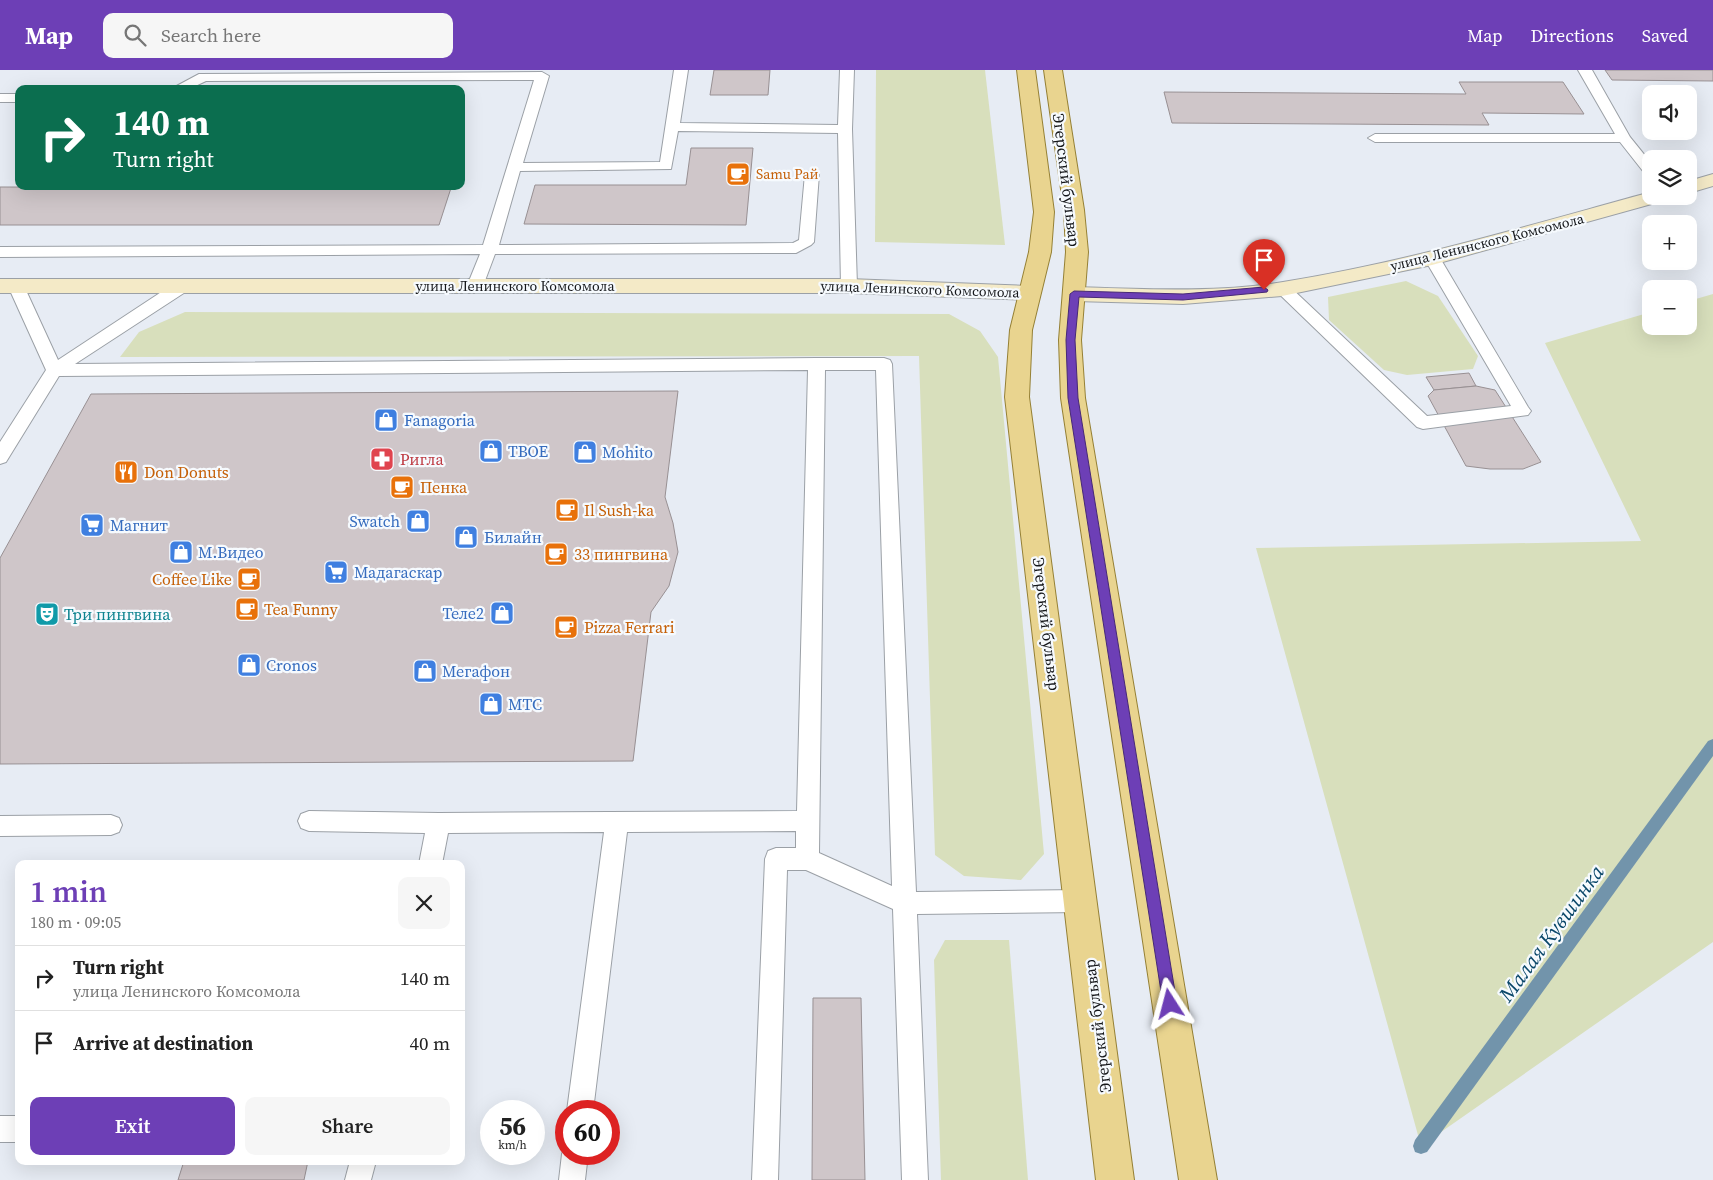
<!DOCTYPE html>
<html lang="en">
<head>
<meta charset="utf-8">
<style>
	:root { --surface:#fff; --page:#f6f6f6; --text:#222; --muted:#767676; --line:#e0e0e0; --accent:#6d3fb6 }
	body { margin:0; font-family:"Source Serif 4",serif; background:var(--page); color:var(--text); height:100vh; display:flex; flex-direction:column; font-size:19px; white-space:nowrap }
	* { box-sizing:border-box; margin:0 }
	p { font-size:16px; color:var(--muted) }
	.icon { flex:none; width:28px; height:28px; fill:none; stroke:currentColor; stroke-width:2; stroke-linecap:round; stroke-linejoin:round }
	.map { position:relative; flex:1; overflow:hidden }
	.drawer { position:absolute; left:15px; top:790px; width:450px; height:305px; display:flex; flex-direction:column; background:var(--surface); border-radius:10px; box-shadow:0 5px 20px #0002 }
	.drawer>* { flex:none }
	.banner { position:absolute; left:15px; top:15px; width:450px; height:105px; border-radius:10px; box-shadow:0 5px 20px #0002; background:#0b6e4f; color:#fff; overflow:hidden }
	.fabs { position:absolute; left:1642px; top:15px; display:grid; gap:10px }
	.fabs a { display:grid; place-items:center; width:55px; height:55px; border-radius:10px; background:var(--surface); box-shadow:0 5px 20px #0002; font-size:25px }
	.speed { position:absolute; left:480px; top:1030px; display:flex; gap:10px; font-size:25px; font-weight:700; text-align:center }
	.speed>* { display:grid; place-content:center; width:65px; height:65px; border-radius:50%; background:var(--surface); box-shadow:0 5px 20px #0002; line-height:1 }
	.speed small { font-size:12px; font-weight:400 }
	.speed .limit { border:8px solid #d22; background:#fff; color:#111 }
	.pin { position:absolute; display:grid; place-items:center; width:42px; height:42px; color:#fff; margin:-51px -21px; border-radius:50% 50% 50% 0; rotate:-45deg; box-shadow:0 0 5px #0007 }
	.pin .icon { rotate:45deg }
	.me { position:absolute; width:55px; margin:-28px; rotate:351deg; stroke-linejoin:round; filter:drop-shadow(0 0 4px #0008) }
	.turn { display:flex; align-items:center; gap:18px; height:105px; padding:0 15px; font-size:22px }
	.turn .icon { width:65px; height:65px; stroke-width:2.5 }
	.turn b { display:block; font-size:35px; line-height:42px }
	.round { display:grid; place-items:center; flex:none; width:52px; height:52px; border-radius:10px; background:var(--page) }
	.headline { display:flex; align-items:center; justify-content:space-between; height:85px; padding:0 15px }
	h1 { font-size:30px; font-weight:600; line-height:38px; color:var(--accent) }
	.primary-button { display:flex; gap:10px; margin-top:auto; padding:10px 15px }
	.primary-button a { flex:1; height:58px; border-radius:10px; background:var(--accent); color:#fff; font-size:20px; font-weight:600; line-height:58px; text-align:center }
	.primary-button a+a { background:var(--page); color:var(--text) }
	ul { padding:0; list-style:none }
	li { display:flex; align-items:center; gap:15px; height:65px; padding:0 15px; border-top:1px solid var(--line) }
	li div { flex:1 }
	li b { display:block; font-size:19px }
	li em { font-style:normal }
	header { display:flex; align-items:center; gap:30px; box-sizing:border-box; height:70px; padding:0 25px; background:var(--accent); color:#fff }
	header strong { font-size:24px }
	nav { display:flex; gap:28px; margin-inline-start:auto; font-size:18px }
	.search { width:350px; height:45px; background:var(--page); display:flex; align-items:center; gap:12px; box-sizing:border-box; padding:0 18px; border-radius:10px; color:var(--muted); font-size:19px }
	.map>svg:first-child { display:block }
	.green { fill:#d8dfbc }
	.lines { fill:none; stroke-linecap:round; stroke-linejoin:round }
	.stream { fill:#7294ab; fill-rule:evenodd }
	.building { fill:#cfc6c9; stroke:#989093 }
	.service-casing { stroke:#9ba0a6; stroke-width:2 }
	.secondary-casing { stroke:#9ba0a6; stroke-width:2 }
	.primary-casing { stroke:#958035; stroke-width:2 }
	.service { fill:#fff; fill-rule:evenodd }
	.secondary { fill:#f4eac7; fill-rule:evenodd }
	.primary { fill:#e9d48f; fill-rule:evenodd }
	.route { fill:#6d3fb6; stroke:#472976 }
	.labels { text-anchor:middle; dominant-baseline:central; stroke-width:4.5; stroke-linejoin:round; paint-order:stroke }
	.far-food-label { font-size:14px; fill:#c56008; stroke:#f6fafe; text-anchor:start }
	.far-street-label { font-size:14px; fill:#15171a; stroke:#f6fafe }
	.street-label { font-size:16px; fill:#15171a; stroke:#f6fafe }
	.shop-label { font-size:16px; fill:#366cbe; stroke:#f6fafe; text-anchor:start }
	.health-label { font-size:16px; fill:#be3a42; stroke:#f6fafe; text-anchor:start }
	.food-label { font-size:16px; fill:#c56008; stroke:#f6fafe; text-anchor:start }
	.culture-label { font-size:16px; fill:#0d838f; stroke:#f6fafe; text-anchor:start }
	.near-water-label { font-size:21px; font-style:italic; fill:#0a4769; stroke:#f6fafe }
</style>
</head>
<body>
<header>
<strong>Map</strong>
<div class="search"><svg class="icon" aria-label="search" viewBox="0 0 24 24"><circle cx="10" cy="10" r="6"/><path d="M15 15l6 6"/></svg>Search here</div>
<nav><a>Map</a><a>Directions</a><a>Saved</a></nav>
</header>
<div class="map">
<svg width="1713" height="1110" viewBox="0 0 1713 1110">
	<rect width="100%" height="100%" fill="#e7ecf4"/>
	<g class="green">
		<polygon points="876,0 985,0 1005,175 875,172"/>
		<polygon points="1406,211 1438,226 1478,286 1473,299 1407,305 1384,300 1329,250 1328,227"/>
		<polygon points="1713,224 1713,872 1421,1076 1256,478 1641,471 1545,273 1651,242 1651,256 1689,256 1689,231"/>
		<polygon points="185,242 949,244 980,261 998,287 1044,784 1021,810 964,806 935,785 919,286 120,287 139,262"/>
		<polygon points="945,870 1009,870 1028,1110 941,1110 934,890"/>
	</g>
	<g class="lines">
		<polygon class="stream" points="1713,669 1713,686 1427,1082 1421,1084 1415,1082 1413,1076 1415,1070 1708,671"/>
	</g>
	<g class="building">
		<polygon points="714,0 770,0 768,25 710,25"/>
		<polygon points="1605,0 1713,0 1713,11 1612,10"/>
		<polygon points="1459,12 1563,12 1584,44 1482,43 1489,55 1172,53 1164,22 1466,24"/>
		<polygon points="691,78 753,78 746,155 524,154 535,115 686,115"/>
		<polygon points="0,117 451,118 439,155 0,155"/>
		<polygon points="1469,303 1476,316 1434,320 1426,307"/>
		<polygon points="1476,316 1495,320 1541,392 1523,399 1490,399 1466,396 1428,326 1434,320"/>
		<polygon points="678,321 665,427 673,453 678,482 669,516 651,542 633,691 0,694 0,488 91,324"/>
		<polygon points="813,928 861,928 865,1110 812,1110"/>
		<polygon points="184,1091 308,1091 304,1110 178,1110"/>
	</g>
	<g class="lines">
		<g class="service-casing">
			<g id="service">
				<polygon points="674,0 688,0 680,53 838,55 840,0 854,0 852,59 857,216 855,220 843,220 841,216 838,63 678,61 671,99 520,101 499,175 793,173 799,170 805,104 807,101 817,101 819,104 814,172 811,175 796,183 495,184 483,216 481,220 469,220 467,216 480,184 0,187 0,177 483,175 534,10 206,11 189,19 171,19 199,4 542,2 549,6 523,93 660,92"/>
				<polygon points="1578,0 1592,0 1630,67 1651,93 1651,106 1646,105 1620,72 1375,72 1368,68 1375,64 1615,64"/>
				<rect x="0" y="24" width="19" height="8"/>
				<polygon points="1432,183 1437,185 1440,188 1528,337 1531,341 1528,345 1423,359 1417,357 1274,219 1276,215 1288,215 1427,346 1511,336 1424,188 1427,185"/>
				<path d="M 184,210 L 190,211 L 192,215 L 190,219 L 75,294 L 817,288 L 884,288 L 890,290 L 892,294 L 916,822 L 1082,820 L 1090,823 L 1094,831 L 1090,839 L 1082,842 L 917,844 L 928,1110 L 902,1110 L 893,839 L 806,800 L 787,800 L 778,1110 L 752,1110 L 765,789 L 768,781 L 776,778 L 796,778 L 796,761 L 627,762 L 593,1041 L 567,1041 L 604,762 L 448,763 L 442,794 L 419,794 L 425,763 L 309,761 L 301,758 L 298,751 L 301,744 L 309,741 L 439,743 L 797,741 L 808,300 L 59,306 L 6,392 L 0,394 L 0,372 L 46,300 L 8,216 L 10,212 L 22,212 L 24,216 L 58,290 L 178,211 ZM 825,300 L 876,300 L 892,816 L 819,783 Z"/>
				<polygon points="111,745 119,748 122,755 119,762 111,765 0,766 0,746"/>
				<rect x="0" y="1046" width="19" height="26"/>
				<polygon points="566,1075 566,1084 588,1084 585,1110 559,1110 562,1084"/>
				<polygon points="350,1091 376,1091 371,1110 345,1110"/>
			</g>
		</g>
		<g class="secondary-casing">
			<g id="secondary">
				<polygon points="1713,104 1713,116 1689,123 1689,111"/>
				<path d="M 1651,122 L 1651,126 L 1669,126 L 1666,130 L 1432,195 L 1282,226 L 1183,234 L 1075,231 L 1067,229 L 1064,224 L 1067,219 L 1075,217 C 1144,219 1215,223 1283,212 C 1408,192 1530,155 1651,122 Z"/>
				<polygon points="0,209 849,209 1029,216 1037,218 1040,223 1037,228 1029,230 849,223 0,223"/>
			</g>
		</g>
		<g class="primary-casing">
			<g id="primary">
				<polygon points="1017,0 1035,0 1054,142 1051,182 1032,260 1029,327 1134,1110 1096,1110 1005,327 1010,260 1029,182 1034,142"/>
				<polygon points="1044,0 1062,0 1084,140 1088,182 1081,270 1085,328 1217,1110 1179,1110 1061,328 1059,270 1066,182 1064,140"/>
			</g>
		</g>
		<use href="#service" class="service"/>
		<use href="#secondary" class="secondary"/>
		<use href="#primary" class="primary"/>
	</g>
	<polygon class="route" points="1264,217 1268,220 1267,222 1183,230 1079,227 1075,270 1078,328 1177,934 1175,939 1170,941 1165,939 1163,934 1068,328 1066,270 1070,224 1074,221 1183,224"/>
	<defs>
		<g id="cafe-square" transform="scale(1.25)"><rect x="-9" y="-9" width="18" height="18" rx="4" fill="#e8710a" stroke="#f6fafe"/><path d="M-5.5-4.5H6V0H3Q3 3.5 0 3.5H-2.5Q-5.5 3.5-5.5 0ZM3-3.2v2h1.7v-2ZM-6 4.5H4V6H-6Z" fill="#fff"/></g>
		<g id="shop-square" transform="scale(1.25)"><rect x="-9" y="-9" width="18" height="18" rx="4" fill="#3f7fe0" stroke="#f6fafe"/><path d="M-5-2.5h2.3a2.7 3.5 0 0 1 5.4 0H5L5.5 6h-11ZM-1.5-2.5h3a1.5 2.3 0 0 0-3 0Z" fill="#fff"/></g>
		<g id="pharmacy-square" transform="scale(1.25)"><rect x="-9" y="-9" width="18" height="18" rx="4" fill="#e0444e" stroke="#f6fafe"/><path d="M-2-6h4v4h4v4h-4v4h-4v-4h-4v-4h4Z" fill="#fff"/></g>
		<g id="restaurant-square" transform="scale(1.25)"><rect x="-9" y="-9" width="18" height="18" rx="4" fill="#e8710a" stroke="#f6fafe"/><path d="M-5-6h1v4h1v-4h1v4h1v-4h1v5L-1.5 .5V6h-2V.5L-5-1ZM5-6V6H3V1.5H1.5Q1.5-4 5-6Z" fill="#fff"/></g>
		<g id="supermarket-square" transform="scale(1.25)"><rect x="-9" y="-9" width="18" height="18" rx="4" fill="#3f7fe0" stroke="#f6fafe"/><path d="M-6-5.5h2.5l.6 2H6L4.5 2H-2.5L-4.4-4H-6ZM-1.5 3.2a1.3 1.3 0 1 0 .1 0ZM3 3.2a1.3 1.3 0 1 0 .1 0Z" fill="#fff"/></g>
		<g id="theatre-square" transform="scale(1.25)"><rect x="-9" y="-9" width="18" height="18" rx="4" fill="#0f9aa8" stroke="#f6fafe"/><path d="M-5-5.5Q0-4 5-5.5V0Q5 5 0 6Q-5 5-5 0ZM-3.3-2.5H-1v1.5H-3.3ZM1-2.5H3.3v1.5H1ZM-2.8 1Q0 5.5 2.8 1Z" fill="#fff"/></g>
	</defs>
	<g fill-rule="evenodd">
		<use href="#cafe-square" x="738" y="104"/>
		<use href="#shop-square" x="386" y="350"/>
		<use href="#shop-square" x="491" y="381"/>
		<use href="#shop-square" x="585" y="382"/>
		<use href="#pharmacy-square" x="382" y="389"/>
		<use href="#restaurant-square" x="126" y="402"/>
		<use href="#cafe-square" x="402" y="417"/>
		<use href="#cafe-square" x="567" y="440"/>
		<use href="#shop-square" x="418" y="451"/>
		<use href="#supermarket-square" x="92" y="455"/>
		<use href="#shop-square" x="466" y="467"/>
		<use href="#shop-square" x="181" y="482"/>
		<use href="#cafe-square" x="556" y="484"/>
		<use href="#supermarket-square" x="336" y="502"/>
		<use href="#cafe-square" x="249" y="509"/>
		<use href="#cafe-square" x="247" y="539"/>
		<use href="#shop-square" x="502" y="543"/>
		<use href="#theatre-square" x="47" y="544"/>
		<use href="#cafe-square" x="566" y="557"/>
		<use href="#shop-square" x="249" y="595"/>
		<use href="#shop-square" x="425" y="601"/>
		<use href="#shop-square" x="491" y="634"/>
	</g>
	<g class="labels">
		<g class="far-food-label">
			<text x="756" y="104">Samu Рай</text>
		</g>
		<g class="far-street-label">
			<text transform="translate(1487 172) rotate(-14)">улица Ленинского Комсомола</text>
			<text x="515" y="216">улица Ленинского Комсомола</text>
			<text transform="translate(920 219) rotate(2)">улица Ленинского Комсомола</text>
		</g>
		<g class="street-label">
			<text transform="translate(1067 110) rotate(83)">Эгерский бульвар</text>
			<text transform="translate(1047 554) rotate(83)">Эгерский бульвар</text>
			<text transform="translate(1097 956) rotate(-97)">Эгерский бульвар</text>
		</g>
		<g class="shop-label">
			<text x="404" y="350">Fanagoria</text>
			<text x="508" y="381">ТВОЕ</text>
			<text x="602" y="382">Mohito</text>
			<text x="400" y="451" text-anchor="end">Swatch</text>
			<text x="110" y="455">Магнит</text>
			<text x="484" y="467">Билайн</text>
			<text x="198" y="482">М.Видео</text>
			<text x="354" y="502">Мадагаскар</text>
			<text x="484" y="543" text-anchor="end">Теле2</text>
			<text x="266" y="595">Cronos</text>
			<text x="442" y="601">Мегафон</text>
			<text x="508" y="634">МТС</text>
		</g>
		<g class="health-label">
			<text x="400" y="389">Ригла</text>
		</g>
		<g class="food-label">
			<text x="144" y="402">Don Donuts</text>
			<text x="420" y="417">Пенка</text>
			<text x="584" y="440">Il Sush-ka</text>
			<text x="574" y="484">33 пингвина</text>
			<text x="232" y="509" text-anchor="end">Coffee Like</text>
			<text x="264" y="539">Tea Funny</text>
			<text x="584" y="557">Pizza Ferrari</text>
		</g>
		<g class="culture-label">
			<text x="64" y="544">Три пингвина</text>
		</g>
		<g class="near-water-label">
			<text transform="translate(1551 863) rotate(-54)">Малая Кувшинка</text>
		</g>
	</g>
</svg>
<div class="fabs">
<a><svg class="icon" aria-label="sound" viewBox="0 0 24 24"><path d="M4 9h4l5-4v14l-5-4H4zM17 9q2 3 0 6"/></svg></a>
<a><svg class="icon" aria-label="layers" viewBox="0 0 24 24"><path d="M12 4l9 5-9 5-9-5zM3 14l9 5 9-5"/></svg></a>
<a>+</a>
<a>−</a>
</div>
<div class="speed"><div>56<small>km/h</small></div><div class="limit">60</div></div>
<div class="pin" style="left:1264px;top:220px;background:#d93025"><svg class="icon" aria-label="arrive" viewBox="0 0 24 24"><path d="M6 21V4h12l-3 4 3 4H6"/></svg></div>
<svg class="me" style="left:1170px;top:934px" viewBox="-20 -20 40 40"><path d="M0-17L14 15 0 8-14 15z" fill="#6d3fb6" stroke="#fff" stroke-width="4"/></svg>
<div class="banner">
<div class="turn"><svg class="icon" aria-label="right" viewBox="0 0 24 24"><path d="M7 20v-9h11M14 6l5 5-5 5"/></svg><div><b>140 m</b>Turn right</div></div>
</div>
<section class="drawer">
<div class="headline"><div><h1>1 min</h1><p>180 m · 09:05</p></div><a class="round"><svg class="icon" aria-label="close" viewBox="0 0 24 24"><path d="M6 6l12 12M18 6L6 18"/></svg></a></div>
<ul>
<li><svg class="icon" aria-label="right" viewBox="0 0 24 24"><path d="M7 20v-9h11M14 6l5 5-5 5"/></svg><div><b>Turn right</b><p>улица Ленинского Комсомола</p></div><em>140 m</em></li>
<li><svg class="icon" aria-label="arrive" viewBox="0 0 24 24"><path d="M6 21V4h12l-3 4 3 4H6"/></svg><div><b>Arrive at destination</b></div><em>40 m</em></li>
</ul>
<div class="primary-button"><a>Exit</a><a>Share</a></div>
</section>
</div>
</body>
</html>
